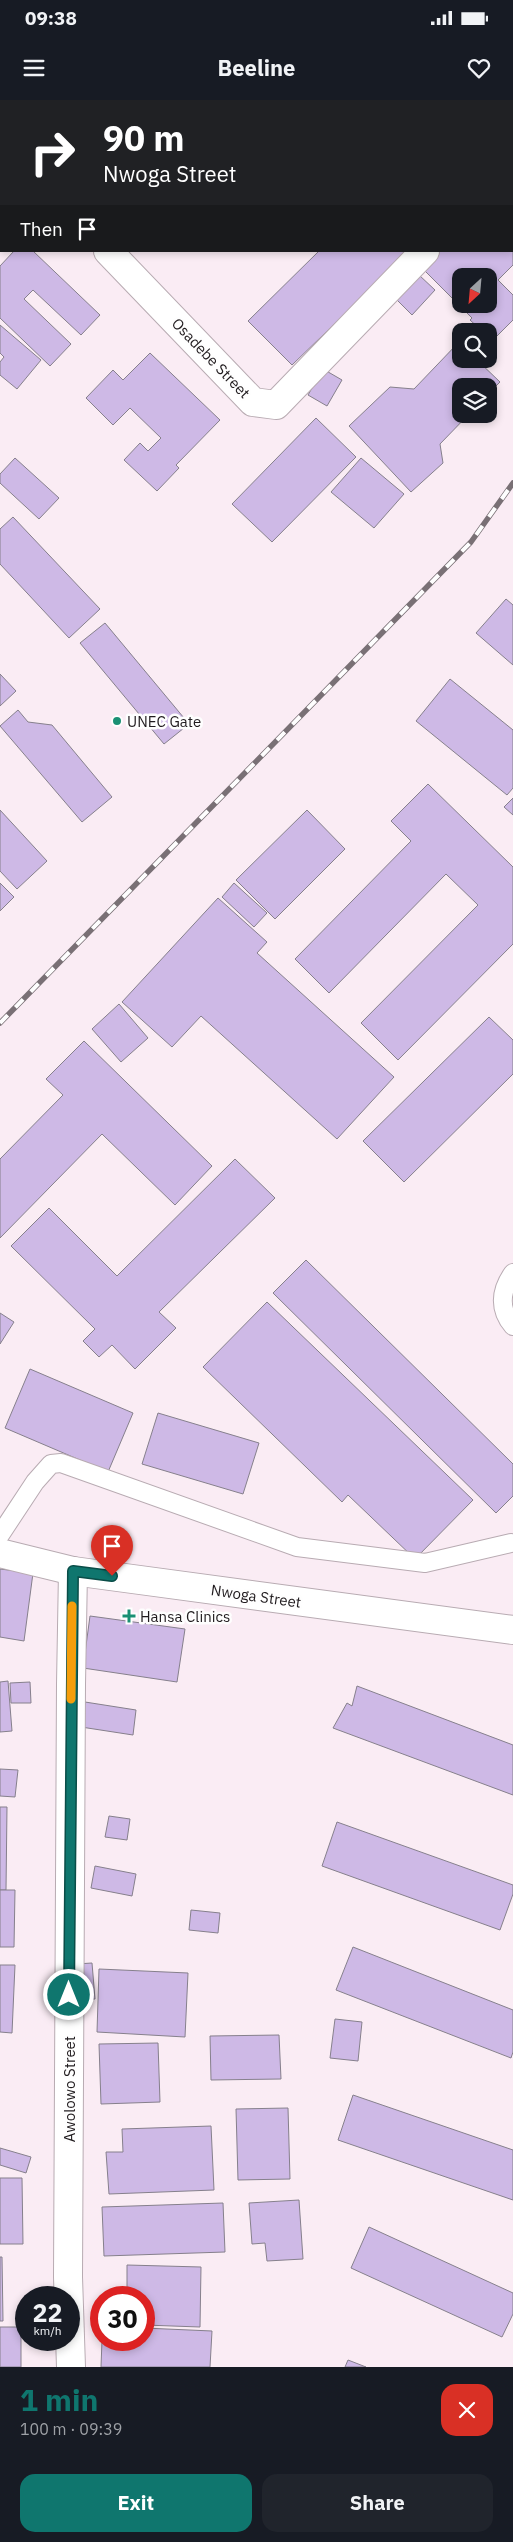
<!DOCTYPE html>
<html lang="en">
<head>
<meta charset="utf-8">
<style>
	:root { --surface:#171b24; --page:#20242c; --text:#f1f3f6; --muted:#9ea1a6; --accent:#0f766e }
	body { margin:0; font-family:"IBM Plex Sans",sans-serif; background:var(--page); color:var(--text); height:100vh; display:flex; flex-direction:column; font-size:19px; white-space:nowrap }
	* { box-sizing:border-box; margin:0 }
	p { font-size:16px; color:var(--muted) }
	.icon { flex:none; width:28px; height:28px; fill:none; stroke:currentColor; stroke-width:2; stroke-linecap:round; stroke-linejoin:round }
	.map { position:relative; height:2267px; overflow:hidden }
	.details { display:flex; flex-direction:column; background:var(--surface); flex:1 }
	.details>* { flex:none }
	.banner { position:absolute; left:0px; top:0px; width:514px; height:152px; box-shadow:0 2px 8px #0003; background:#202124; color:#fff; overflow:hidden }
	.needle { width:32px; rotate:206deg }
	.controls { position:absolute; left:452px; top:168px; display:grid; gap:10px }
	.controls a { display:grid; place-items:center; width:45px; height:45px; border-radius:10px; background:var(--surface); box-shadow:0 2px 8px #0003; font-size:25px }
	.speed { position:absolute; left:15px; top:2186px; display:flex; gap:10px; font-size:25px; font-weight:700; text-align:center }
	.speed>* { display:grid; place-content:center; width:65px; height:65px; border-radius:50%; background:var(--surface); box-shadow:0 2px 8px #0003; line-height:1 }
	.speed small { font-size:12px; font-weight:400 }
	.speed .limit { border:8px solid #d22; background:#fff; color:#111 }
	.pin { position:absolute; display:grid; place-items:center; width:42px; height:42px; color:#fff; margin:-51px -21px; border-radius:50% 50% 50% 0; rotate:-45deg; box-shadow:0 0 5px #0007 }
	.pin .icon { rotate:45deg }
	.me { position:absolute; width:55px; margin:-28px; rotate:0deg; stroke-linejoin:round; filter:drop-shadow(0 0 4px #0008) }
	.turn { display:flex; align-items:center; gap:18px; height:105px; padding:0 20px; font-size:22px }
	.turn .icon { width:65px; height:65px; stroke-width:2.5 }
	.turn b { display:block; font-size:35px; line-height:42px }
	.then { display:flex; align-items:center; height:48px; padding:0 20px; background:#0003; gap:10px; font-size:19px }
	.round { display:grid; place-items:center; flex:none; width:52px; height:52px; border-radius:15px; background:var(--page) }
	.overview { display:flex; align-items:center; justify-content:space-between; height:85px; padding:0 20px }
	h1 { font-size:30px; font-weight:700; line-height:38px; color:var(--accent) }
	.button { display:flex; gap:10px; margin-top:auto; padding:10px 20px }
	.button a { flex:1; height:58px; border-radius:15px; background:var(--accent); color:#fff; font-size:20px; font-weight:700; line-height:58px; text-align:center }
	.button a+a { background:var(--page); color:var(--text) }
	.status { display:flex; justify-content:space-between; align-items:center; height:35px; padding:0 25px; background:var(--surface); direction:ltr }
	.status svg { height:14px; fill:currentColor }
	header { display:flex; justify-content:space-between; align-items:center; height:65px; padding:0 20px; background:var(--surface); font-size:22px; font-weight:700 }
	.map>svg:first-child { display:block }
	.building { fill:#ceb9e6; stroke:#86808c; fill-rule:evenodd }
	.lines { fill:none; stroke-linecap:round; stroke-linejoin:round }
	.service-casing { stroke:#b8abb2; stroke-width:20 }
	.minor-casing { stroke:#b8abb2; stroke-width:30 }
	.tertiary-casing { stroke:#b8abb2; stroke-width:30 }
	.secondary-casing { stroke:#b8abb2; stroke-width:30 }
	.service { stroke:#fff; stroke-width:18 }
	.minor { stroke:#fff; stroke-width:28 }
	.tertiary { stroke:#fff; stroke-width:28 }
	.secondary { stroke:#fff; stroke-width:28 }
	.rail-casing { stroke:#797075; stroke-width:5.5 }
	.rail { stroke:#fefefe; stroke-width:4; stroke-dasharray:11; stroke-linecap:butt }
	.route-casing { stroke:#0a4d48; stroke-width:12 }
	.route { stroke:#0f766e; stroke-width:9 }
	.slow { stroke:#f59e0b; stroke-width:9 }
	.poi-dot { fill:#1a9074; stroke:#fefefe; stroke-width:2 }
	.labels { text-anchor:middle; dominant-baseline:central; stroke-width:5; stroke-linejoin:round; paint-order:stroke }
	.street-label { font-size:15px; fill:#201b1e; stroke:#fefefe }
	.poi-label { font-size:15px; fill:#201b1e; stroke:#fefefe; text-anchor:start }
</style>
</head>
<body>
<div class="status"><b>09:38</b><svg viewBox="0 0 49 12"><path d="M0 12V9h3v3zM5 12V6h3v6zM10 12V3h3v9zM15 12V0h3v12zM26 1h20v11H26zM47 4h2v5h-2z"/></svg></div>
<header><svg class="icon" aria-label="menu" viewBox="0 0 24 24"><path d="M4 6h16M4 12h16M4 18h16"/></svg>Beeline<svg class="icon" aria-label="heart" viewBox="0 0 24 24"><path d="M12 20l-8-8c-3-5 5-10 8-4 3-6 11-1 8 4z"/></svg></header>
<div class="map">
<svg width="513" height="2267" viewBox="0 0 513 2267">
	<rect width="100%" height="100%" fill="#faecf4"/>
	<g class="building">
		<polygon points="296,0 361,0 360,1"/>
		<polygon points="402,0 448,0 449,1 401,1"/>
		<path d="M 513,86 L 513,165 L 498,180 L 513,195 L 513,220 L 492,241 L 489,238 L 489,231 L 482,231 L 470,220 L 472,218 L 421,167 L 437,151 L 512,151 ZM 461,176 L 489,176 L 489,204 L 461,204 Z"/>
		<polygon points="14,151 33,151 100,215 81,235 33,190 24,199 71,244 50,266 0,218 0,166"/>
		<polygon points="319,151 410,151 292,265 248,221"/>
		<polygon points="419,175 435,190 412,215 396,199"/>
		<polygon points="0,225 41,260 17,289 0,275 0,262 4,257 0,253"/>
		<polygon points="459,242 461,244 461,259 476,259 500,282 489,293 489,286 461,286 461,314 469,314 440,344 443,363 411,392 349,326 390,287 414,289"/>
		<polygon points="150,253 220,320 176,365 179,368 157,391 124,360 140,343 148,351 161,338 130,308 113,325 86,298 113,270 123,280"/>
		<polygon points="323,269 342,280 327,306 308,295"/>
		<polygon points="316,318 356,357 272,442 232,404"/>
		<polygon points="15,358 59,398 39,419 0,383 0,374"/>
		<polygon points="361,358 404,394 374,428 331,392"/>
		<polygon points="13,417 100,509 69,538 0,464 0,429"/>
		<polygon points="506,499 513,505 513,565 476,533"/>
		<polygon points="105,523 189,624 164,644 80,543"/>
		<polygon points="0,574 16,591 0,606"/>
		<polygon points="450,579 513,630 513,688 507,695 416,621"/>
		<polygon points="18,610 28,622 52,625 112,697 82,722 0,626"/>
		<polygon points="428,684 513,767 513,844 398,960 361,923 478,805 446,774 329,893 295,859 411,741 391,721"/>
		<polygon points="513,698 513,715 504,707"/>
		<polygon points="0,710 47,761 17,789 0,771"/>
		<polygon points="307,710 345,749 275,819 236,780"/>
		<polygon points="0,783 14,797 0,811"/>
		<polygon points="234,783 267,813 254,827 222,797"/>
		<polygon points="218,798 267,842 257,853 394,977 337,1039 201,916 172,947 122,902"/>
		<polygon points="119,904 148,938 121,962 92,929"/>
		<polygon points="489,917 513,940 513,974 404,1082 363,1041"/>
		<polygon points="84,941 212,1066 175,1105 102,1034 0,1138 0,1059 63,995 46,979"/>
		<polygon points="235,1059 275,1098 159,1212 176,1228 135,1269 112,1245 99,1257 83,1241 95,1229 11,1146 49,1108 117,1176"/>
		<polygon points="306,1160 513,1364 513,1396 496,1413 273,1193"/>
		<polygon points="267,1202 473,1400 415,1459 348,1395 342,1402 203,1267"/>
		<polygon points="0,1213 14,1222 0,1244"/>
		<polygon points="30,1269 133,1313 108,1372 5,1328"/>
		<polygon points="158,1313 259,1343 243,1394 142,1364"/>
		<polygon points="0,1469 33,1473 24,1541 0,1537"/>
		<polygon points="90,1516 185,1529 177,1582 83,1568"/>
		<polygon points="8,1581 12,1631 0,1632 0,1582"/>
		<polygon points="30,1582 31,1603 11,1603 10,1583"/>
		<polygon points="357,1586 513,1645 513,1695 333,1628 347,1603 352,1606"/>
		<polygon points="85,1602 136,1610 133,1635 81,1627"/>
		<polygon points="0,1669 18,1670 15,1697 0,1696"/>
		<polygon points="0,1707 7,1707 6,1790 0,1790"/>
		<polygon points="109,1716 130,1719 127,1740 105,1737"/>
		<polygon points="337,1722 513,1785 513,1794 500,1830 322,1766"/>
		<polygon points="95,1766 136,1774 132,1796 91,1788"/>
		<polygon points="0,1790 15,1790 14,1847 0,1847"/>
		<polygon points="191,1810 220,1813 218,1833 189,1830"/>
		<polygon points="353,1847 513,1910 513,1952 511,1958 336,1890"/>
		<polygon points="92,1863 95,1899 78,1900 76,1864"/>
		<polygon points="0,1865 15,1865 12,1933 0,1932"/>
		<polygon points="99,1869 188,1873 185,1937 97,1932"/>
		<polygon points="335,1919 362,1922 358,1961 330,1958"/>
		<polygon points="279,1935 281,1979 211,1980 210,1936"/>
		<polygon points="158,1943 160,2002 101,2004 99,1944"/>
		<polygon points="353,1995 513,2050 513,2100 338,2040"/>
		<polygon points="288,2008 290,2079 238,2080 236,2009"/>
		<polygon points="211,2026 214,2090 109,2094 106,2052 123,2052 122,2029"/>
		<polygon points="0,2048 31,2057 26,2073 0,2065"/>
		<polygon points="0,2078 22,2078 23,2144 0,2144"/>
		<polygon points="299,2100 303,2159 267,2161 265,2143 252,2144 249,2103"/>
		<polygon points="223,2103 225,2152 104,2156 102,2107"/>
		<polygon points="369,2127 513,2193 513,2214 502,2237 351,2168"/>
		<polygon points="0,2157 2,2157 3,2221 0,2221"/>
		<polygon points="127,2165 201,2167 200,2227 144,2225 144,2198 127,2198"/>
		<rect x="0" y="2227" width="21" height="40"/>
		<polygon points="144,2228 212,2231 210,2267 101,2267 102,2240 144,2240"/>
		<polygon points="348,2260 366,2267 345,2267"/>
	</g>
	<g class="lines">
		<g class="service-casing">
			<g id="service">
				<path d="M 513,1173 C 500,1191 499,1210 513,1226"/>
				<polyline points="0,1435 35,1382 51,1364 61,1363 297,1447 425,1463 511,1443"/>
			</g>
		</g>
		<g class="minor-casing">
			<g id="minor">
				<polyline points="505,0 506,1"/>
				<polyline points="512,55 513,54"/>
				<polyline points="108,151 253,302 276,305 425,151"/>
				<polyline points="71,2267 68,2177 71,1584 73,1471"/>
			</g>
		</g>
		<g class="tertiary-casing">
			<polyline id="tertiary" points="0,1453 73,1471 513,1530"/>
		</g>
		<g class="secondary-casing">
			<g id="secondary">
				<polyline points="49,1 51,0"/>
				<polyline points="140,1 142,0"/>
				<polyline points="0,27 1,26"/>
				<polyline points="0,104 1,102"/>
			</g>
		</g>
		<use href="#service" class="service"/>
		<use href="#minor" class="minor"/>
		<use href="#tertiary" class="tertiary"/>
		<use href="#secondary" class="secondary"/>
		<g class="rail-casing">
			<polyline id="rail" points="0,923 471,442 513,383"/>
		</g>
		<use href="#rail" class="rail"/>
	</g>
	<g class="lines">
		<g class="route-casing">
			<polyline id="route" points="69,1895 73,1471 112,1476"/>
		</g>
		<use href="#route" class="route"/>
		<polyline class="slow" points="71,1599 72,1506"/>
	</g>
	<g class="poi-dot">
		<circle cx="117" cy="621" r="5"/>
		<path d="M126.5 1508.5h5v5h5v5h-5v5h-5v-5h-5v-5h5z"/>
	</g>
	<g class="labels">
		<g class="street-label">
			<text transform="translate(211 258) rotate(46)">Osadebe Street</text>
			<text transform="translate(256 1496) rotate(8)">Nwoga Street</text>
			<text transform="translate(69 1989) rotate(-90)">Awolowo Street</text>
		</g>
		<g class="poi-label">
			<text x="127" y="621">UNEC Gate</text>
			<text x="140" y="1516">Hansa Clinics</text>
		</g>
	</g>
</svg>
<div class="controls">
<a><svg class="needle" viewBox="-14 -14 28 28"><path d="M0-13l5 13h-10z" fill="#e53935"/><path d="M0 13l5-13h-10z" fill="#9ea1a6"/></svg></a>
<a><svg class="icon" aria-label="search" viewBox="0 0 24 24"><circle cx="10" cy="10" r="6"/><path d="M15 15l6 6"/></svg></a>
<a><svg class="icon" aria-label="layers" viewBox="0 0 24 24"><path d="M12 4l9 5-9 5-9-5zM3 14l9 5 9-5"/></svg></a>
</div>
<div class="speed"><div>22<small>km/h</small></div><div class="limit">30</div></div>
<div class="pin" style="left:112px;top:1476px;background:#d93025"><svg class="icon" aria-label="arrive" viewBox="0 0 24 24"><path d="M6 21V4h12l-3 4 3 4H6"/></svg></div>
<svg class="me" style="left:69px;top:1895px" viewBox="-20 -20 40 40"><circle r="17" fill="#0f766e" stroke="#fff" stroke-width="3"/><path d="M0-11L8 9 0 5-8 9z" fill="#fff"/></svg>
<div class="banner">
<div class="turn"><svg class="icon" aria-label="right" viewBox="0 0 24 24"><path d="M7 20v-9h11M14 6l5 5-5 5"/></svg><div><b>90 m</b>Nwoga Street</div></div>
<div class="then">Then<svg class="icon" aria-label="arrive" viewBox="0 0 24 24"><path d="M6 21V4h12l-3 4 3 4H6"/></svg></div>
</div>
</div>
<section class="details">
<div class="overview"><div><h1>1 min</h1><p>100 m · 09:39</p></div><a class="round" style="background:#d93025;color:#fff"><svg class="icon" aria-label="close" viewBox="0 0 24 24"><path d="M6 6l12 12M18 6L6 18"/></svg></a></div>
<div class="button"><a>Exit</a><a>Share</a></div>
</section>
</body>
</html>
